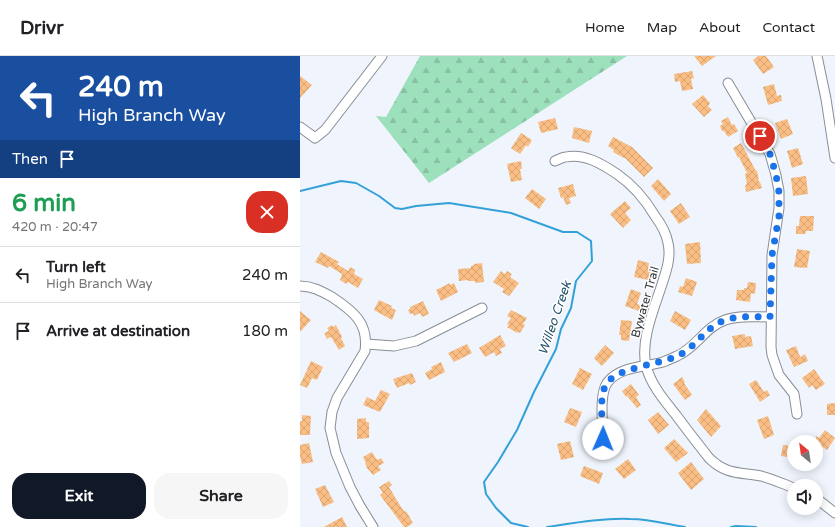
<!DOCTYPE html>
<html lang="en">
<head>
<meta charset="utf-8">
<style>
	:root { --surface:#fff; --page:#f6f6f6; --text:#202124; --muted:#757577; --line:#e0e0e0; --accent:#111827 }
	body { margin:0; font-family:"Varela Round",sans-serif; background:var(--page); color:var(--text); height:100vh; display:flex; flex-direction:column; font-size:15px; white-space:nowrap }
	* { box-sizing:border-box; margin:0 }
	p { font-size:13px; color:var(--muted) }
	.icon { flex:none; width:22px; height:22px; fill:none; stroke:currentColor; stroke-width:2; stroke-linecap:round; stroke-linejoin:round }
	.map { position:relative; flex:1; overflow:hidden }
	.sheet { display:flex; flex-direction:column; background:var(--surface); width:300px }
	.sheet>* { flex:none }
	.top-card { background:#1a4fa0; color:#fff; overflow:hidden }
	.needle { width:26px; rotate:331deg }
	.buttons { position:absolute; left:487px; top:379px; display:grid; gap:8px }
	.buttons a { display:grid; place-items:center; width:36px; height:36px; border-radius:50%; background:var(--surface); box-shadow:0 2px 10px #0003; font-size:20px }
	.pin { position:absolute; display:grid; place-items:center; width:34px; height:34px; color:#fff; margin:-17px; border:2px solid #fff; border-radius:50%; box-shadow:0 1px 4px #0007 }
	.me { position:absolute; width:44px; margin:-22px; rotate:1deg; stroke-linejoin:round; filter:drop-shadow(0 0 3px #0008) }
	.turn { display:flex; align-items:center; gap:14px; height:84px; padding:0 12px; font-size:18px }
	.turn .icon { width:52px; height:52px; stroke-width:2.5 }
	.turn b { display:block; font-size:28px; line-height:34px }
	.then { display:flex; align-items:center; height:38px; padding:0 12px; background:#0003; gap:8px; font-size:15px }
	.round { display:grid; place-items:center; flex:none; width:42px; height:42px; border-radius:16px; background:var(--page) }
	.headline { display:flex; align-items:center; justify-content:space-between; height:68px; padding:0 12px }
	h1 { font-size:24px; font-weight:800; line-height:30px; color:#1e9e55 }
	.primary-button { display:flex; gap:8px; margin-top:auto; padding:8px 12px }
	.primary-button a { flex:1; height:46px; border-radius:16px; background:var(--accent); color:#fff; font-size:16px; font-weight:800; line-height:46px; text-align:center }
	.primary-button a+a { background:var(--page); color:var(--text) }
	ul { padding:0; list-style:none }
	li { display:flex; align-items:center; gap:12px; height:56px; padding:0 12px; border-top:1px solid var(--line) }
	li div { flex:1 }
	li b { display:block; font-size:15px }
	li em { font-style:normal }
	header { display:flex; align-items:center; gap:24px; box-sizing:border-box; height:56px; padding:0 20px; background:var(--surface); border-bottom:1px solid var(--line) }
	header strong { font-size:19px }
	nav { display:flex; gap:22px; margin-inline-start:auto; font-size:14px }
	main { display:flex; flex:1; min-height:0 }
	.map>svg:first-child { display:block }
	.forest { fill:url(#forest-firs) }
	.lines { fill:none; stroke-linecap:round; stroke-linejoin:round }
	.stream { stroke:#34a0d8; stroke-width:2 }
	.building { fill:url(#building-cross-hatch) }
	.minor-casing { stroke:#898d95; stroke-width:11 }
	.minor { stroke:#fff; stroke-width:9 }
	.route { stroke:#1a73e8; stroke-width:7; stroke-dasharray:0 12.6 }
	.labels { text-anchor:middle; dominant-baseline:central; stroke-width:3; stroke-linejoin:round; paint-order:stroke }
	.street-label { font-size:12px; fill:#36383b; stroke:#fff }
	.water-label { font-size:13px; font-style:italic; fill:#265169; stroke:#fff }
</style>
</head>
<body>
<header>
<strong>Drivr</strong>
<nav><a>Home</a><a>Map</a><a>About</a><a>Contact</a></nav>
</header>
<main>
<section class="sheet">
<div class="top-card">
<div class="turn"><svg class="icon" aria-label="left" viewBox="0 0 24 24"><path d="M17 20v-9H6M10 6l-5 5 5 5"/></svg><div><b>240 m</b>High Branch Way</div></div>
<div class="then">Then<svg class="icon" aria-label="arrive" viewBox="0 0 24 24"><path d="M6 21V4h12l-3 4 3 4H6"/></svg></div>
</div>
<div class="headline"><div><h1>6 min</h1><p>420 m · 20:47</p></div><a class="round" style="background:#d93025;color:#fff"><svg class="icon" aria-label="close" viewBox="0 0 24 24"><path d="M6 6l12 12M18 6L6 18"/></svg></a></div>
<ul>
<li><svg class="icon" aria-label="left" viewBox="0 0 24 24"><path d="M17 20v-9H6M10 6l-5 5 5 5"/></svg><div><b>Turn left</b><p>High Branch Way</p></div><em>240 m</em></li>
<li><svg class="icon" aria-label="arrive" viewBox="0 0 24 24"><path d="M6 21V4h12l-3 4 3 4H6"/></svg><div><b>Arrive at destination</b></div><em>180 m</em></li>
</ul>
<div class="primary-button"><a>Exit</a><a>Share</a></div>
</section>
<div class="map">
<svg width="535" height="471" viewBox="0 0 535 471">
	<defs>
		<pattern id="forest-firs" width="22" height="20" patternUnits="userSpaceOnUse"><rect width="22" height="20" fill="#9ce0bc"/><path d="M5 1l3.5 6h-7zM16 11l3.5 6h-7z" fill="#87c1a2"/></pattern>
		<pattern id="building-cross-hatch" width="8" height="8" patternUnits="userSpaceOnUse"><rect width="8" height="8" fill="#fabe85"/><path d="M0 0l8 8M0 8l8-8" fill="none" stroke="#d7a474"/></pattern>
	</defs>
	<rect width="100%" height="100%" fill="#f0f5fd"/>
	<polygon class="forest" points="120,0 327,0 129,127 76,60 86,61"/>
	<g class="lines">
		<g class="stream">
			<polyline points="0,135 41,125 56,127 79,140 95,152 102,153 116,150 149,147 211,157 263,176 277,176 291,185 292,205 276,225 271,252 261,273 256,293 234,336 217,374 198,406 184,426 186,438 196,452 211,467 228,471"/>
			<path d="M 247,471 C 274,467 302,462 330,463 C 349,463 367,468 385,471"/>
			<polyline points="431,471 436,470 456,471"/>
		</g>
	</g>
	<g class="building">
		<polygon points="394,0 416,0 402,10"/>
		<polygon points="458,0 466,0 474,11 463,18 453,4"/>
		<polygon points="392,15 394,22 391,23 393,33 382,35 380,25 375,26 374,18"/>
		<polygon points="0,20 12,29 0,42"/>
		<polygon points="474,28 477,40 481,39 482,45 468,49 463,31"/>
		<polygon points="403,39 410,47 408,50 412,54 404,61 392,48"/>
		<polygon points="428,61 432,69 434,68 438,75 428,81 424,75 422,75 420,70 423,68 421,65"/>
		<polygon points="255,62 258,73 241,77 238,66"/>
		<polygon points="487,63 493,78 481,83 475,67"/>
		<polygon points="274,71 292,75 289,87 272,82"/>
		<polygon points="221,77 232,84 228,91 226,89 220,98 211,92"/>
		<polygon points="313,81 332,91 353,112 344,121 326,103 313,96 314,94 308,90"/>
		<polygon points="441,87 456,115 457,114 459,126 460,126 462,132 446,136 445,129 447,128 445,118 447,117 439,101 438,102 433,92"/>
		<polygon points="498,92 503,108 492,112 487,95"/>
		<polygon points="221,105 222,113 220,113 222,124 211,126 207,108"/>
		<polygon points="506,120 508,138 493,140 491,122"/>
		<polygon points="358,123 371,138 364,145 351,130"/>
		<polygon points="273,128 276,140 269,142 271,147 266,149 263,141 261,142 258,132"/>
		<polygon points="232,133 246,143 239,153 225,142"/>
		<polygon points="325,145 331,152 325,157 331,164 323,172 310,158"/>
		<polygon points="381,147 390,161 379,168 370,155"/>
		<polygon points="500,160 514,160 513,175 506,175 505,178 496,178 496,170 499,170"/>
		<polygon points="400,186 401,207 387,208 385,188"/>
		<polygon points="497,193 510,195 507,212 494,211"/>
		<polygon points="21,196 39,206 37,208 48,215 50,211 55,214 54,218 63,223 58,232 48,226 46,228 40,224 42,218 29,210 28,212 15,206"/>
		<polygon points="338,204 349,207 348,214 351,215 348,224 334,221"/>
		<polygon points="182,207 184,226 175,227 175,225 168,225 168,224 159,225 158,213 171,212 171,210 174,209 174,208"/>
		<polygon points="201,215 205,218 207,215 212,218 210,221 219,227 209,240 202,236 204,233 193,226"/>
		<polygon points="386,222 397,226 392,240 378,236 380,230 383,231"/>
		<polygon points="448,226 456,227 455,238 451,237 450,246 436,244 437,234 444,234 444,232 447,232"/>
		<polygon points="150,227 150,229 154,227 158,236 141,245 136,234"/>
		<polygon points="331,233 341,237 337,248 341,249 339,255 325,250"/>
		<polygon points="79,244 92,250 91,252 96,254 92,264 74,254"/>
		<polygon points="123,245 129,258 122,261 120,257 114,260 113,257 110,258 108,254 110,253 110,251"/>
		<polygon points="211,254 227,262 223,268 225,269 220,277 218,276 217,277 207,271 209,269 207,268 211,262 207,260"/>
		<polygon points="0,255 11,264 0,276"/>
		<polygon points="375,255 391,264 385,274 370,265"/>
		<polygon points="321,264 332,265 329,285 321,284 321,279 319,279"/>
		<polygon points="32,269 33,271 36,269 42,281 41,282 45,290 39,294 31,281 27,283 24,277 29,275 27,272"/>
		<polygon points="445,278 445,281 451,280 453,290 435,293 432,280"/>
		<polygon points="200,279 206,290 200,293 202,297 196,300 194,296 185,301 179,292"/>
		<polygon points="167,288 172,297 154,306 148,297"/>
		<polygon points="305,289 314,297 302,310 294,302"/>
		<polygon points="496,290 500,301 505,298 508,305 494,311 486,294"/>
		<polygon points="11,305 23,311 17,324 12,322 7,332 0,329"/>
		<polygon points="141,306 145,316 129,324 125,317 132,313 131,311"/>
		<polygon points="280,312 292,318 283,334 272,328"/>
		<polygon points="514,313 525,328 516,334 512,329 509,332 502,322"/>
		<polygon points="112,317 116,326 110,329 109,327 97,332 93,323"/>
		<polygon points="382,321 385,326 384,327 392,339 385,344 373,328"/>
		<polygon points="456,324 464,336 467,334 470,339 460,346 449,328"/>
		<polygon points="331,328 339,339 336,341 341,349 337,352 327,340 326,341 322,335"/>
		<polygon points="81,334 90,338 80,356 63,349 67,341 75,345"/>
		<polygon points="535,347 535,359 527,359 527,348"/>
		<polygon points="270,352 282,356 276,371 264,366"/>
		<polygon points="406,353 421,370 411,381 397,364"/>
		<polygon points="358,356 369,369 358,378 348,364"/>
		<polygon points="2,359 11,360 10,379 0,379 0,365 2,365"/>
		<polygon points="468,360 474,379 464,383 457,364"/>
		<polygon points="66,362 66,366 69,366 69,382 57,383 57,363"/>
		<polygon points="525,374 535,382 527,394 521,390 519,393 516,390 516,380 519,382"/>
		<polygon points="374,383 388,397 376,406 364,392"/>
		<polygon points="270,385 274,401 261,404 257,388"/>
		<polygon points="9,387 13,406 2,408 0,400 0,389"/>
		<polygon points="483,389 494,390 494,402 481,400"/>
		<polygon points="72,396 77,404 81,402 84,407 78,410 81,414 73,419 67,412 65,407 66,407 63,401"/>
		<polygon points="328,403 336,414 324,423 315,413"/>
		<polygon points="391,406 404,423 391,434 378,417"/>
		<polygon points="284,410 303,417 299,428 280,420"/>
		<polygon points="89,425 92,429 89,431 101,451 105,456 106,455 113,467 107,471 104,471 80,439 83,437 79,431"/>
		<polygon points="25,429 34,446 23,451 15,433"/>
		<polygon points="42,461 47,471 24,471"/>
	</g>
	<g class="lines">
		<g class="minor-casing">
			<g id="minor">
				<polyline points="517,0 526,43 535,102"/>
				<polyline points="428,27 470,98 476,119 479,135 479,152 472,199 471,291 472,299 479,319 494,338 497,358"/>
				<polyline points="0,71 15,82 25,74 82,0"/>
				<path d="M 255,105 C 258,104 262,101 266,101 C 284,97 302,108 317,118 C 333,129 345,143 355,160 C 361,168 366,176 368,187 C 371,200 367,213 363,225 C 355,251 340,283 346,310 C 351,329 364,344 376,359 C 387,374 398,388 409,402 C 426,419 440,416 461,420 C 473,423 483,428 494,432"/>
				<path d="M 0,230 C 12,230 21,235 32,241 C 53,255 69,267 65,295 L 37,342 L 32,356 L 30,372 L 36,397 L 50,431 L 60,450 L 73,471"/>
				<polyline points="66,288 94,290 116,285 182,252"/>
				<path d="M 303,383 C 303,368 299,339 307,327 C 319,310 346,311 363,306 C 368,304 373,302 377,300 C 396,292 405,271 425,264 C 439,259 455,261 470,261"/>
				<polyline points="516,442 535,457"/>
			</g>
		</g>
		<use href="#minor" class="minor"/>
	</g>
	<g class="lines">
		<path class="route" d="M 303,383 C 303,367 298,340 307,327 C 317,312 360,308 377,300 C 396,292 405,271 425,264 C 440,259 455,261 470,261 L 472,199 L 479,160 L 479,136 L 476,119 L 470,98 L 460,80"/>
	</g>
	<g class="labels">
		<g class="street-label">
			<text transform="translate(345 246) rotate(-74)">Bywater Trail</text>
		</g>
		<g class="water-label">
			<text transform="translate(255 262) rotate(-71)">Willeo Creek</text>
		</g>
	</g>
</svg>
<div class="buttons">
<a><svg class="needle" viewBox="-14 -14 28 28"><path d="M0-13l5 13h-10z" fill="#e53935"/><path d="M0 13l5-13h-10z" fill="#757577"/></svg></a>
<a><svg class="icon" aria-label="sound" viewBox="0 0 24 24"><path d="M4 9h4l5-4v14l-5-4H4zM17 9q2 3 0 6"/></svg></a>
</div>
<div class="pin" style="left:460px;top:80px;background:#d93025"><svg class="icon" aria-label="arrive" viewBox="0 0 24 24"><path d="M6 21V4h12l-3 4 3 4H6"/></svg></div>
<svg class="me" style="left:303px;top:383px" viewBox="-20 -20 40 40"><circle r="19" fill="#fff"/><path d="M0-13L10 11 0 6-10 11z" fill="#1a73e8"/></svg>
</div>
</main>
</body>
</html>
